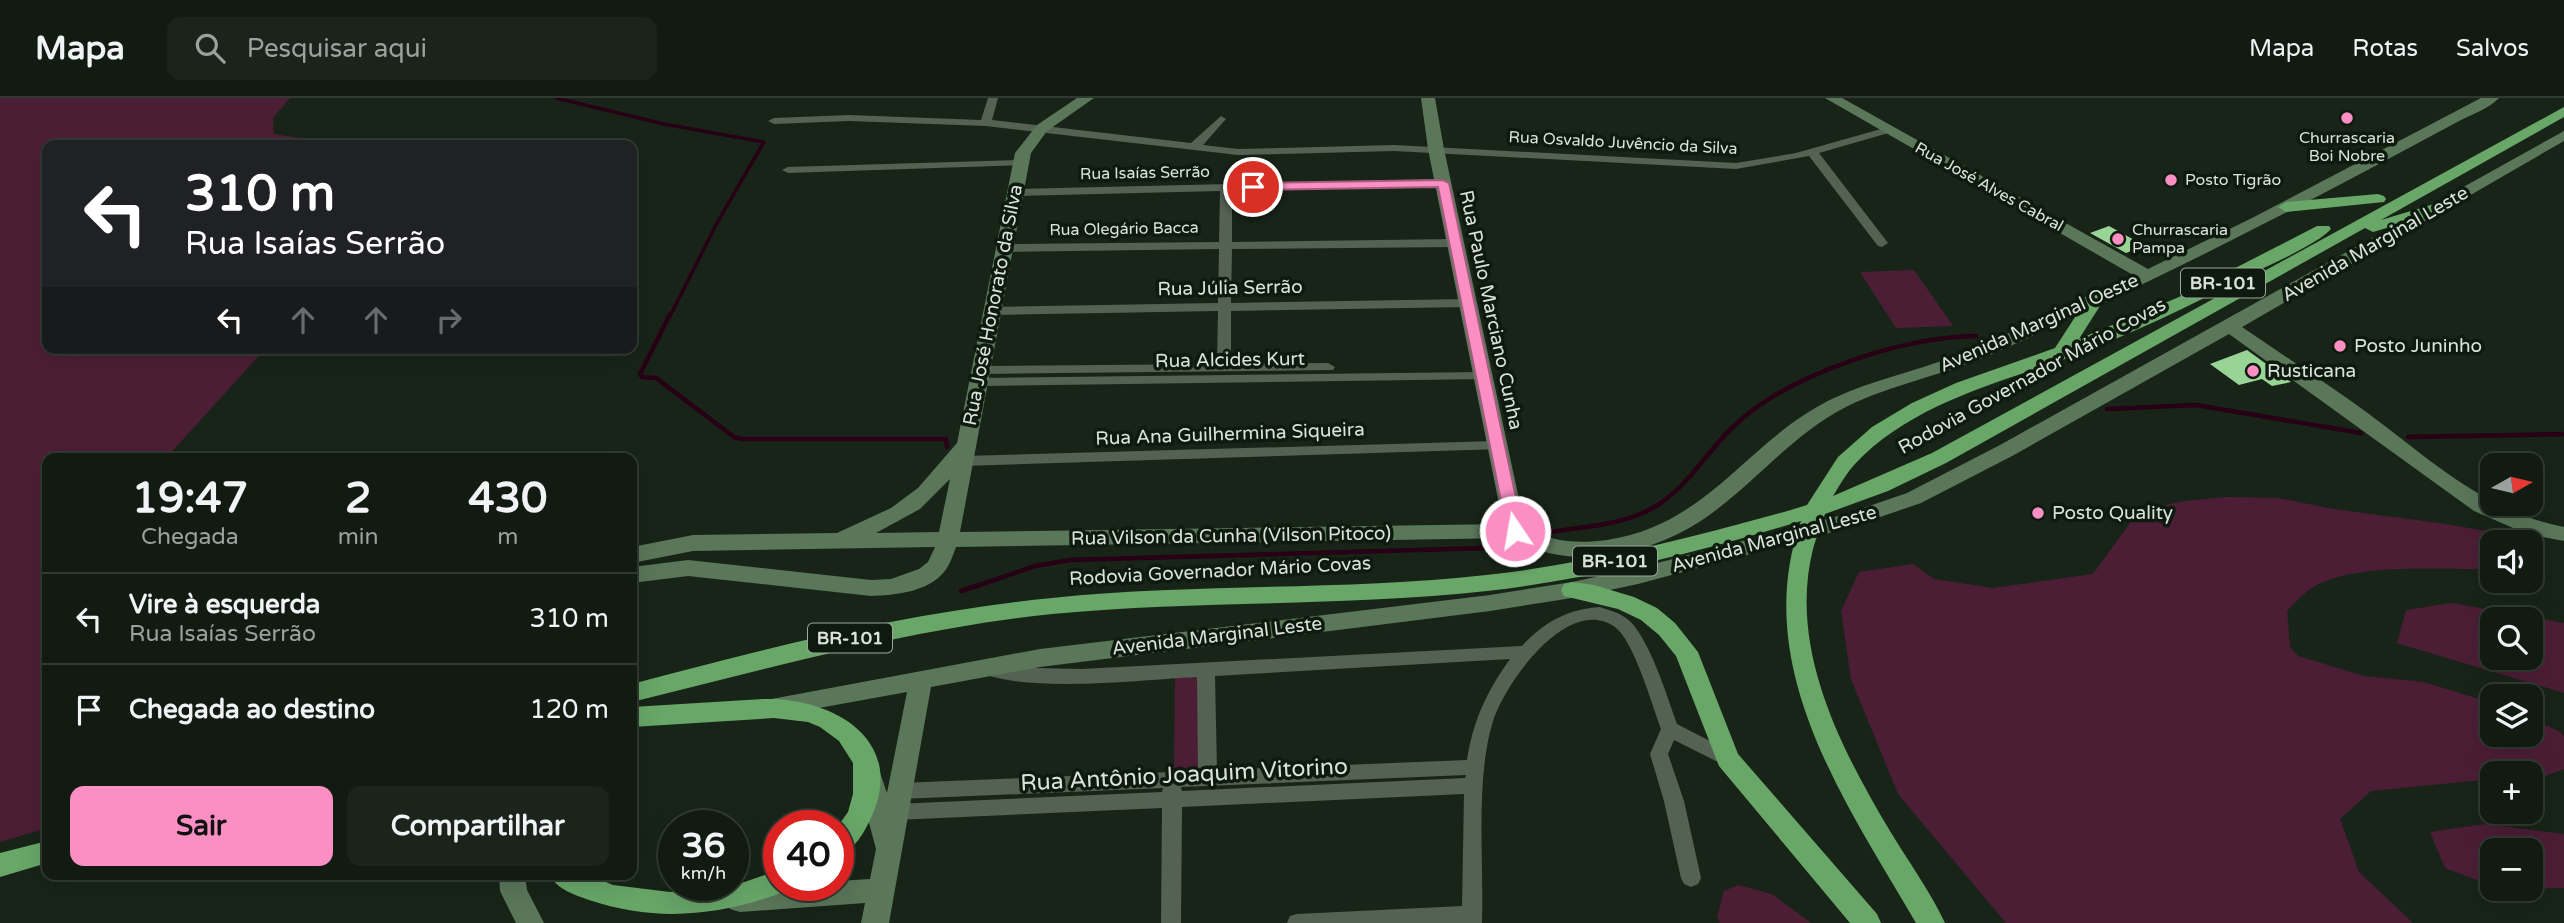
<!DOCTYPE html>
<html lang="pt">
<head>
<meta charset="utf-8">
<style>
	:root { --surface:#121b12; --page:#1b241b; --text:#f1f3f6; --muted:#9ca19f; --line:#313932; --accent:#fb8fc4 }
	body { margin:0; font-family:"Varela Round",sans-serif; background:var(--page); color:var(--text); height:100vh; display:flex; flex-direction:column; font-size:26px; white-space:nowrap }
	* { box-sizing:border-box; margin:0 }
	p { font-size:23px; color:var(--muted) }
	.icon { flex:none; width:38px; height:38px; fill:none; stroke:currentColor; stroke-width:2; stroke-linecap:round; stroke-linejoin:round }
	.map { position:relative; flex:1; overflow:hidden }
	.details { position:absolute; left:42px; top:355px; width:595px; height:427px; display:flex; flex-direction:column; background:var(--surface); border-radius:14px; box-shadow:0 7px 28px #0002,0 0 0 2px var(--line) }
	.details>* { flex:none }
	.guide { position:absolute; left:42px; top:42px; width:595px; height:214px; border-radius:14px; box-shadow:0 7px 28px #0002,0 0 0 2px var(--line); background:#202124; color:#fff; overflow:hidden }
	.needle { width:46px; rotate:82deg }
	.tools { position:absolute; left:2480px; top:355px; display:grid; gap:14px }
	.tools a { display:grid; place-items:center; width:63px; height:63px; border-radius:14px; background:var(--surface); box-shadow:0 7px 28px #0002,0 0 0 2px var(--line); font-size:35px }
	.speed { position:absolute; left:658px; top:712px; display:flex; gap:14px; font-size:35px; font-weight:700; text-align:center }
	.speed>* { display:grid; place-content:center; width:91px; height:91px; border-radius:50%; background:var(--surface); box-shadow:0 7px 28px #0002,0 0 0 2px var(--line); line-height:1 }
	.speed small { font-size:18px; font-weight:400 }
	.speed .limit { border:10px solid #d22; background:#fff; color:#111 }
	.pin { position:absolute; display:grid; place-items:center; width:60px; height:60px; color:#fff; margin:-30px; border:4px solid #fff; border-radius:50%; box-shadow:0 2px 7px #0007 }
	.me { position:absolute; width:77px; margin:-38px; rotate:348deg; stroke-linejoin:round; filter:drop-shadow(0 0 5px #0008) }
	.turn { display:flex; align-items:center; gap:24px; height:147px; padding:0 28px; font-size:32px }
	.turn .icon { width:91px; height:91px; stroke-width:2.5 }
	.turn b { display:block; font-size:49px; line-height:60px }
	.lanes { display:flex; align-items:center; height:66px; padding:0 28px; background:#0003; justify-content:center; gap:35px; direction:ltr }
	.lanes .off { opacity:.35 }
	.eta { display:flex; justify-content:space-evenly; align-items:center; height:119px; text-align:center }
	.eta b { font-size:42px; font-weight:800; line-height:49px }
	.cta { display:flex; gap:14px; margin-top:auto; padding:14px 28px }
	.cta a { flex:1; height:80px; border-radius:14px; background:var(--accent); color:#111; font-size:28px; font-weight:800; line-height:80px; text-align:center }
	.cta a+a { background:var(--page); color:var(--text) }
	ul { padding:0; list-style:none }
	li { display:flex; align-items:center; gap:21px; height:91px; padding:0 28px; border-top:2px solid var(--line) }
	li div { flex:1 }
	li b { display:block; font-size:26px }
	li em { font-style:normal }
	header { display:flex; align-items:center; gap:42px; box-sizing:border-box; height:98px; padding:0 35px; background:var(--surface); border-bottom:2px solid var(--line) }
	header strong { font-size:33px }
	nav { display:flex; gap:38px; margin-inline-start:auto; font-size:24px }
	.search { width:490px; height:63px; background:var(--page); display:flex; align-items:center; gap:18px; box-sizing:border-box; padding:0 24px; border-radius:14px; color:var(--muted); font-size:26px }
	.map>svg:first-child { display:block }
	.green { fill:#4c1e36; fill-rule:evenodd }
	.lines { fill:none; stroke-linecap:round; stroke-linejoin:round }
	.stream-far2 { stroke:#270015; stroke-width:3.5 }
	.stream-far1 { stroke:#270015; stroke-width:4.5 }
	.stream { stroke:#270015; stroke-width:5 }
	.building { fill:#99d497 }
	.street { fill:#546254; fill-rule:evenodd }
	.secondary { fill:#5a775a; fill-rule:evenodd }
	.highway { fill:#68a768; fill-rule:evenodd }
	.route { fill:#fb8fc4; stroke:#a35d7f; stroke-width:2 }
	.poi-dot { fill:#fb8fc4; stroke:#0f1a0f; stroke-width:2.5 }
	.labels { text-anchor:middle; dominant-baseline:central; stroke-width:7; stroke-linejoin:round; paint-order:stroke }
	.far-poi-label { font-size:16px; fill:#dae2da; stroke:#0f1a0f; text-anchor:start }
	.far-street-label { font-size:16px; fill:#dae2da; stroke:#0f1a0f }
	.shield { fill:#0f1a0f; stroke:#9da69d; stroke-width:2 }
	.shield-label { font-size:18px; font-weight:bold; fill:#dae2da }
	.street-label { font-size:19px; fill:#dae2da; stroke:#0f1a0f }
	.poi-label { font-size:19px; fill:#dae2da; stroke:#0f1a0f; text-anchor:start }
	.near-street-label { font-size:23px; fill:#dae2da; stroke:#0f1a0f }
</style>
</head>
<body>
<header>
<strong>Mapa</strong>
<div class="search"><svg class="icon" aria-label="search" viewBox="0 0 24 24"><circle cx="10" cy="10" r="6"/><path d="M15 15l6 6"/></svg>Pesquisar aqui</div>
<nav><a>Mapa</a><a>Rotas</a><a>Salvos</a></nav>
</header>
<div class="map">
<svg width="2564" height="825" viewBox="0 0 2564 825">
	<rect width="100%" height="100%" fill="#182418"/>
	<g class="green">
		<polygon points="0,0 290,0 273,20 274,36 334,45 386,47 47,47 47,250 266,250 166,360 47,360 47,730 0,744"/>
		<polygon points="1914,172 1953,228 1896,230 1860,174"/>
		<path d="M 2227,399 L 2278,400 L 2333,411 L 2446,426 L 2509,437 L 2523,444 L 2492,444 L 2492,471 C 2444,472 2351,463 2310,491 C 2302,497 2294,506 2287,513 L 2290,549 L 2298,558 L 2364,578 L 2424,584 L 2492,605 L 2492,637 L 2530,637 L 2531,621 L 2559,633 L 2564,638 L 2564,671 L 2545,678 L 2531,679 L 2530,676 L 2492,676 L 2492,681 L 2371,693 L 2340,721 L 2359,774 L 2413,825 L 2006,825 L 1898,696 L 1851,581 L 1841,513 L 1859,474 L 1913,466 L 1934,481 L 1993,490 L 2093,476 L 2133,421 C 2159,403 2196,402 2227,399 Z"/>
		<path d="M 2452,505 L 2564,525 L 2564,595 L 2397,545 L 2406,512 ZM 2492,522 L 2530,522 L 2530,560 L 2492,560 Z"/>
		<polygon points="1175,579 1198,579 1199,674 1174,675"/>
		<polygon points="2485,726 2564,736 2564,790 2524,791 2530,791 2530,752 2492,752 2492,788 2445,770 2430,734"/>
		<polygon points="1738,787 1772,796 1811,825 1720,825 1717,819 1724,793"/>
	</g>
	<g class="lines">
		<polyline class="stream-far2" points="556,0 664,26 764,44 717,125 670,218"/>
		<g class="stream-far1">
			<polyline points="670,216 640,276 642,279 656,280 734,339 741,341 946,341 947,349"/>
			<polyline points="2107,311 2196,307 2361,335"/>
			<polyline points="2408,339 2564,336"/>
			<path d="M 1547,435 C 1582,428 1624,428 1656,408 C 1688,389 1707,353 1734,328 C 1787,277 1904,238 1976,238"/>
			<polyline points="974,489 1035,468 1070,462 1489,450"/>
		</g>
		<polyline class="stream" points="961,493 979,487"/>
	</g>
	<g class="building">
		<polygon points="2109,128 2145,148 2126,155 2090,135"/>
		<polygon points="2247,252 2291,284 2272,288 2262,281 2239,287 2210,266"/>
	</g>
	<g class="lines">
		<g class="street">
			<polygon points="988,0 998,0 992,22 1191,45 1221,18 1226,21 1203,47 1238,51 1394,47 1736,65 1796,55 1888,29 1892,30 1892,34 1819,55 1888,145 1882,149 1878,148 1809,58 1736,71 1394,53 1238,57 986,28 849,23 774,26 768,23 774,20 849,17 981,22"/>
			<polygon points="1020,62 1026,65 1024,67 788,75 782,72 788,69"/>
			<polygon points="1443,81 1449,85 1447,87 1232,93 1232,144 1455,141 1461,145 1455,149 1232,151 1231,205 1468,201 1475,205 1468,209 1231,213 1231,266 1328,265 1335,269 1333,272 981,276 974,272 981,268 1217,266 1218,213 992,217 985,213 992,209 1218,205 1219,151 1004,154 998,150 1004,146 1219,144 1220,93 1015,98 1011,97 1011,91"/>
			<polygon points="1483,274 1488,275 1490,278 1488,281 978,288 971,284 978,280"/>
			<polygon points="1497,343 1504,348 1502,351 963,368 955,363 963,358"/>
			<path d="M 1600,509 C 1609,512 1619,515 1626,520 C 1648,535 1668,601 1677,626 L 1735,656 L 1737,661 L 1735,666 L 1728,669 L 1674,642 L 1668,656 L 1684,703 L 1701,780 L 1698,786 L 1691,789 L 1684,786 L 1681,780 L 1664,703 L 1650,656 L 1661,631 C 1652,607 1634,543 1615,529 C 1568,496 1505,585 1493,623 C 1475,682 1484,762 1482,825 L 1287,825 L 1290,818 L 1297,816 L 1462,808 L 1464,696 L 1182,709 L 1181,825 L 1161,825 L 1162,710 L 896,722 L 889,720 L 886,714 L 889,708 L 896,706 L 1162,694 L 1163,690 L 900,701 L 893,699 L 890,693 L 893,687 L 900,685 L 1198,673 L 1197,579 C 1138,582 1041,594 986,577 L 983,572 L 986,567 L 992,565 L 1035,570 L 1082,571 L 1522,548 C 1544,524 1568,511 1600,509 ZM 1510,561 C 1487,593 1473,623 1467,662 L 1217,672 L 1215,578 ZM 1466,677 L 1465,680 L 1182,693 L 1181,689 Z"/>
		</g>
		<g class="secondary">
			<path d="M 1077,0 L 1094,0 L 1047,33 L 1031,55 L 960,434 L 1503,426 L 1428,51 L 1421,0 L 1435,0 L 1444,51 L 1525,429 C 1551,444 1577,446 1607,442 C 1711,426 1747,341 1834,300 C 1872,282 1915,274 1954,258 C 2015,235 2073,203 2133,177 L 1825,0 L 1842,0 L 2148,171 L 2252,120 L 2481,0 L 2499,0 C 2490,10 2473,16 2461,22 C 2433,37 2405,52 2377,67 C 2251,134 2123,198 1992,256 C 1945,277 1892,286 1846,309 C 1777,344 1735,415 1662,443 C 1614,462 1557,467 1511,440 L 956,449 C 953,457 950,467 944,474 C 928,494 895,497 871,498 L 688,478 L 632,485 L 632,469 L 688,462 L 871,482 L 891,481 L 919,471 L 928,464 L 935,449 L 693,453 L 632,465 L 632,449 L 693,437 L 837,435 L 891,410 L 918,390 L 957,345 L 1015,55 L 1037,27 ZM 950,381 L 939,434 L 876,435 L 920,411 Z"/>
			<path d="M 2564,33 L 2564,43 L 2242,229 C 2284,258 2328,286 2369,316 C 2432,363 2486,414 2564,429 L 2564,443 L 2527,436 L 2474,413 L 2229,236 L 2014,357 L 1921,405 L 1851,429 L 1638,486 L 1572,500 L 1490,513 L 1040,569 L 931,589 L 889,825 L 861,825 L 865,805 L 740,814 L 730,811 L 726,802 L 730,793 L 740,790 L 838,788 L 838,783 L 870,781 L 876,751 L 856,676 L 860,669 L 869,666 L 878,669 L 887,695 L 907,594 L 775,618 L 766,616 L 763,609 L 766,602 L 1040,551 L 1490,497 L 1572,484 L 1638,470 L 1846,416 L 1907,395 L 2000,347 Z"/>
			<polygon points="499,777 525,777 527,792 544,825 516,825 500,793"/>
		</g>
		<g class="highway">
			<path d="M 2564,9 L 2564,19 L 2381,122 L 2434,106 L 2440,108 L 2442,111 L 2440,114 L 2373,134 L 2365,130 L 1946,365 L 1888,393 L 1825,416 C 1821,428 1816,439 1813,451 C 1788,550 1841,651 1890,733 C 1908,763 1930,793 1945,825 L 1916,825 C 1846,705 1749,568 1801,423 C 1699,454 1593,481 1487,493 C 1342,509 1196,502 1052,516 C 908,531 771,570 632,604 L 632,586 C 770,549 909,514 1052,500 C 1196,485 1342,493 1486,477 C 1587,466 1687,441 1784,414 L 1807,407 L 1838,359 L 1872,329 L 1912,305 L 1956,285 L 2055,250 L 2090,196 L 2096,195 L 2105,200 L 2079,241 L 2179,199 L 2317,128 L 2329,128 L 2331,131 C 2319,145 2272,166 2253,175 C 2192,207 2128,238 2065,261 C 1991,287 1909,308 1854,367 C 1846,376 1839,388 1833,398 L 1932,355 Z"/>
			<polygon points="2378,96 2384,98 2386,101 2384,104 2286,114 2278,109 2286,104"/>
			<polygon points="1572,484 1594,487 1634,499 1657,510 1675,525 1698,554 1738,656 1877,816 1881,825 1850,825 1719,668 1676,558 1659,537 1641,522 1618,511 1564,498 1561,492 1564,486"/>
			<path d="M 763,601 C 833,599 909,642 870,722 C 863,737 854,752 838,757 L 838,728 L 848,714 L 853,696 L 853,665 L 839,643 L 820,629 L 808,624 L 774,620 L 632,629 L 632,609 Z"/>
			<polygon points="47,743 47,765 0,779 0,755"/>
			<path d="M 779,772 L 779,788 L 791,788 L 789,792 C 722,818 658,825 589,802 C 575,797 556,791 550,777 L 589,777 L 613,787 L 670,794 L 733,788 Z"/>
		</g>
	</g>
	<polygon class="route" points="1443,82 1449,85 1523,433 1515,438 1507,433 1438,89 1253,92 1247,89 1253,85"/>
	<g class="poi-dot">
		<circle cx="2347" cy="20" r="7"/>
		<circle cx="2171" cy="82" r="7"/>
		<circle cx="2118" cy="141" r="7"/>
		<circle cx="2340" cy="248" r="7"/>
		<circle cx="2253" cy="273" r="7"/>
		<circle cx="2038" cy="415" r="7"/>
	</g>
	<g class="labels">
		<g class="far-poi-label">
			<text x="2347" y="40" text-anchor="middle">Churrascaria<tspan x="2347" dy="18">Boi Nobre</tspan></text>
			<text x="2185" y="82">Posto Tigrão</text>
			<text x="2132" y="132">Churrascaria<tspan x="2132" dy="18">Pampa</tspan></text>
		</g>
		<g class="far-street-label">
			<text transform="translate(1623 45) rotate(3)">Rua Osvaldo Juvêncio da Silva</text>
			<text transform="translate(1145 75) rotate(-1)">Rua Isaías Serrão</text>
			<text transform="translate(1989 89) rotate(29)">Rua José Alves Cabral</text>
			<text transform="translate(1124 131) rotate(-1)">Rua Olegário Bacca</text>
		</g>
		<g class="shield">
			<rect x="2181" y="170.5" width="84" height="29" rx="5"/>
			<rect x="1573" y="448.5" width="84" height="29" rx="5"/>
			<rect x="808" y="525.5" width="84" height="29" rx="5"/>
		</g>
		<g class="shield-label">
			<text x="2223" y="185">BR-101</text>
			<text x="1615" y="463">BR-101</text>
			<text x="850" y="540">BR-101</text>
		</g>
		<g class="street-label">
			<text transform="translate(2375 146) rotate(-30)">Avenida Marginal Leste</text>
			<text transform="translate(1230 190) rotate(-1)">Rua Júlia Serrão</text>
			<text transform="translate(993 207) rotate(-79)">Rua José Honorato da Silva</text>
			<text transform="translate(1491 212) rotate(78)">Rua Paulo Marciano Cunha</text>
			<text transform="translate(2039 225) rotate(-24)">Avenida Marginal Oeste</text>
			<text transform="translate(1230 262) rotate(-1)">Rua Alcides Kurt</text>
			<text transform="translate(2032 278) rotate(-29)">Rodovia Governador Mário Covas</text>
			<text transform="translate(1230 336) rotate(-2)">Rua Ana Guilhermina Siqueira</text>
			<text transform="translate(1231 438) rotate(-1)">Rua Vilson da Cunha (Vilson Pitoco)</text>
			<text transform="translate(1774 441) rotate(-15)">Avenida Marginal Leste</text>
			<text transform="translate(1220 473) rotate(-3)">Rodovia Governador Mário Covas</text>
			<text transform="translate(1217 538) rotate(-7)">Avenida Marginal Leste</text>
		</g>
		<g class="poi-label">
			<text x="2354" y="248">Posto Juninho</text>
			<text x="2267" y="273">Rusticana</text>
			<text x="2052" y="415">Posto Quality</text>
		</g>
		<g class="near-street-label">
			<text transform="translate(1184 677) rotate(-3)">Rua Antônio Joaquim Vitorino</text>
		</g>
	</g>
</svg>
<div class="tools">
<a><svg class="needle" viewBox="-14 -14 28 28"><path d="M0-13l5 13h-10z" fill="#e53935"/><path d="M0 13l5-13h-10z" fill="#9ca19f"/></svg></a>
<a><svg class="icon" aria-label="sound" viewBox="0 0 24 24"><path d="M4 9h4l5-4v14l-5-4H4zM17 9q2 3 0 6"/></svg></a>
<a><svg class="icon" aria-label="search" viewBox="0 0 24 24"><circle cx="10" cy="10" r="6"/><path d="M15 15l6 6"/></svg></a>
<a><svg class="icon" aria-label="layers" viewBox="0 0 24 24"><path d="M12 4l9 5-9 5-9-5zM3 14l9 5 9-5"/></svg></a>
<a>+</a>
<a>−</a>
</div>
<div class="speed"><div>36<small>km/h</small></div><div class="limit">40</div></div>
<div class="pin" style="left:1253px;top:89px;background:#d93025"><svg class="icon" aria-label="arrive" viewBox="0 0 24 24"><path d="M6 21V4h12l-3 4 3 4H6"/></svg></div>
<svg class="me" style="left:1515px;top:433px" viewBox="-20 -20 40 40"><circle r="17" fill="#fb8fc4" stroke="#fff" stroke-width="3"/><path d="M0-11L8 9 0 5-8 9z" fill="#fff"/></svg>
<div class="guide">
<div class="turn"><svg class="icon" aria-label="left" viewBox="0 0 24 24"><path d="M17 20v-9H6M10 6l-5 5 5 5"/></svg><div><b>310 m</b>Rua Isaías Serrão</div></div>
<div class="lanes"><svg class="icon" aria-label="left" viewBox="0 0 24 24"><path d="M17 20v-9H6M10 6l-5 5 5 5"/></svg><svg class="icon off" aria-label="ahead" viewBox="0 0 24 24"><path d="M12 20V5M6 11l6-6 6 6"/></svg><svg class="icon off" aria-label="ahead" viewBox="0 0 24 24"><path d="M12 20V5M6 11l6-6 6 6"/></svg><svg class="icon off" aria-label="right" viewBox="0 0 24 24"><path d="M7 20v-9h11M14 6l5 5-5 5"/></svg></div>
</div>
<section class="details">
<div class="eta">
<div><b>19:47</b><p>Chegada</p></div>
<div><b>2</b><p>min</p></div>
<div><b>430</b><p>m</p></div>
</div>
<ul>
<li><svg class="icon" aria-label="left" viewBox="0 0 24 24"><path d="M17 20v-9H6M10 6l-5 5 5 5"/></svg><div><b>Vire à esquerda</b><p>Rua Isaías Serrão</p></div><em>310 m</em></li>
<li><svg class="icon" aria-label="arrive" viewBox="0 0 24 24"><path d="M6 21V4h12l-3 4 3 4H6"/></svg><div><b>Chegada ao destino</b></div><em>120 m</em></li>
</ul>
<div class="cta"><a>Sair</a><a>Compartilhar</a></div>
</section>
</div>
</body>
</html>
